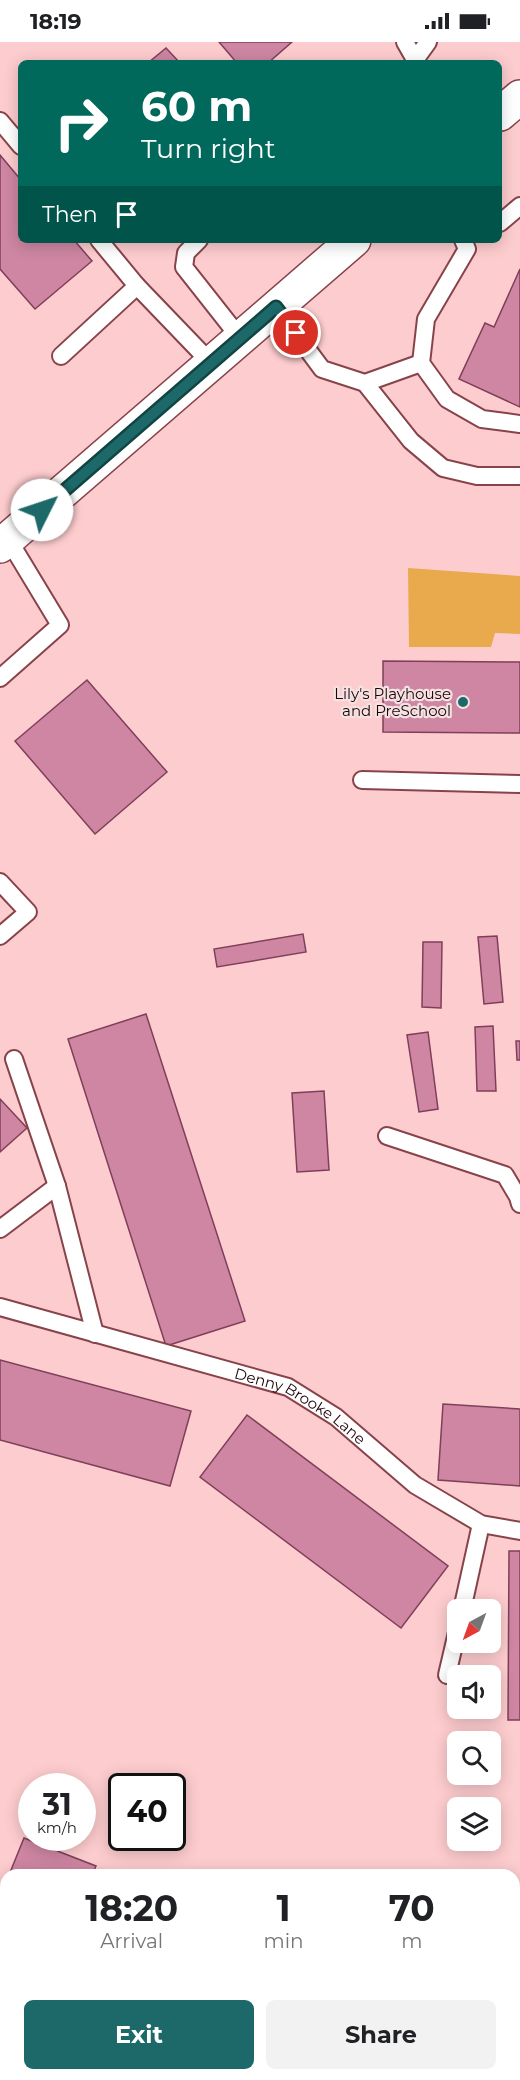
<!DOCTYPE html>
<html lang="en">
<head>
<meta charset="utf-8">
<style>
	:root { --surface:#fff; --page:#f2f2f2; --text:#202124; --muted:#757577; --accent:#1d6969 }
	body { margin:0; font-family:Montserrat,sans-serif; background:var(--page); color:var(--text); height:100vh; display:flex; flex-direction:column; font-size:22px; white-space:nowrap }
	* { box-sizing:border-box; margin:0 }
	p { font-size:20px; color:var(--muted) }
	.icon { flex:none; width:33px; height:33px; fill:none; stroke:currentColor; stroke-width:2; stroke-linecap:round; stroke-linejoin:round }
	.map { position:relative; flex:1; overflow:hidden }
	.drawer { position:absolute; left:0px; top:1827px; width:520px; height:212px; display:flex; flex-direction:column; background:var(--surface); border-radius:18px 18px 0 0; box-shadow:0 3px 15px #0003 }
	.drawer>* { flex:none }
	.guide { position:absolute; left:18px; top:18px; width:484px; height:183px; border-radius:9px; box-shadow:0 3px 15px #0003; background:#00695c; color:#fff; overflow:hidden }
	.needle { width:39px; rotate:221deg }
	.fabs { position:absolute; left:447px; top:1557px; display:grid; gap:12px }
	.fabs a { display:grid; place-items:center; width:54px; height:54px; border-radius:9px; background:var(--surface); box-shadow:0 3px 15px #0003; font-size:30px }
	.speed { position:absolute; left:18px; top:1731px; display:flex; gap:12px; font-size:30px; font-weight:700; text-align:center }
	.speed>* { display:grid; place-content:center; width:78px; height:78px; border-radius:50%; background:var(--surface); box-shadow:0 3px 15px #0003; line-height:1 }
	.speed small { font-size:15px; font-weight:400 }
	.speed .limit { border:3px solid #111; border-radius:9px; background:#fff; color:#111 }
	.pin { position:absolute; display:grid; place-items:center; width:51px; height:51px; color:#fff; margin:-26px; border:3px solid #fff; border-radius:50%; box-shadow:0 2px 6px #0007 }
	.me { position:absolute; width:66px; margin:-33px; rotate:49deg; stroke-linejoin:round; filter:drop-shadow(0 0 4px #0008) }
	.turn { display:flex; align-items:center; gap:21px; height:126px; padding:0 24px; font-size:27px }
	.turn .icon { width:78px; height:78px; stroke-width:2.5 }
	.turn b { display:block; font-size:42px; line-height:51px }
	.then { display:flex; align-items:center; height:57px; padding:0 24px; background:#0003; gap:12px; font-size:22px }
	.eta { display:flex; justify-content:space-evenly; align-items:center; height:102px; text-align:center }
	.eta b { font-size:36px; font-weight:700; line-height:42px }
	.button { display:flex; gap:12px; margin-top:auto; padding:12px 24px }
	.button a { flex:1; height:69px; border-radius:9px; background:var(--accent); color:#fff; font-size:24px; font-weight:700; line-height:69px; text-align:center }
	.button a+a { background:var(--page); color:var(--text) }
	.status { display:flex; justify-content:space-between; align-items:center; height:42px; padding:0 30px; background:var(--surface); direction:ltr }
	.status svg { height:16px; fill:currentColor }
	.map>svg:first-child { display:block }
	.green { fill:#e8aa4d }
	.building { fill:#ce86a2; stroke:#7f3f5a; stroke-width:1.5 }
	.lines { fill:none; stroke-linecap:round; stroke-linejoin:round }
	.service-casing { stroke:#88434a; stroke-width:20 }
	.minor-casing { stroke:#88434a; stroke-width:36 }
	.tertiary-casing { stroke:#88434a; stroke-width:36 }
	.service { stroke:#fff; stroke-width:16 }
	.minor { stroke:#fff; stroke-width:33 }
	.tertiary { stroke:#fff; stroke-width:33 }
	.route-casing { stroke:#134444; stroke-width:15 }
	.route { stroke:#1d6969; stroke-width:10 }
	.poi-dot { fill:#1d6969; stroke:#f4e2e3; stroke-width:2 }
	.labels { text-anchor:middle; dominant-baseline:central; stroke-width:4.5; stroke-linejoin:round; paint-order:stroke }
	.poi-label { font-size:15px; fill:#1e0407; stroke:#f4e2e3; text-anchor:end }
	.street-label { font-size:15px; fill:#1e0407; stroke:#f4e2e3 }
</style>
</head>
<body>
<div class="status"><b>18:19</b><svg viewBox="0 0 49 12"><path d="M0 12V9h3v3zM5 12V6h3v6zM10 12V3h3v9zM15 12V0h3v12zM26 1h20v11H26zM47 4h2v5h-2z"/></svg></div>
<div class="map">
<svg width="520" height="2038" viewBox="0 0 520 2038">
	<rect width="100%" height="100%" fill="#fdccce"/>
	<polygon class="green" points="408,526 520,534 520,592 495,591 491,605 409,605"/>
	<g class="building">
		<polygon points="219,0 292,0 268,21 237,21"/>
		<polygon points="166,6 180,21 148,21"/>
		<polygon points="0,113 21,138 21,198 74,198 92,219 35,267 0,227"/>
		<polygon points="520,227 520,365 459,337 485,281 494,285"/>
		<polygon points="383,619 520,620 520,691 383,690"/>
		<polygon points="87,638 167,730 95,792 15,699"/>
		<polygon points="303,892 306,910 217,925 214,907"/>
		<polygon points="497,894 503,960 484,962 478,895"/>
		<polygon points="423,900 442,900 441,966 422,965"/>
		<polygon points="146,972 245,1279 166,1304 68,997"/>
		<polygon points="493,984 496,1049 477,1049 475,985"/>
		<polygon points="428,990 438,1067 419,1070 407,993"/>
		<polygon points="516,999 520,999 520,1018 517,1018"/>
		<polygon points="324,1049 329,1128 297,1130 292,1051"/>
		<polygon points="0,1057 27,1086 0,1110"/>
		<polygon points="0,1318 191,1369 170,1444 0,1398"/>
		<polygon points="443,1362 520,1367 520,1444 438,1438"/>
		<polygon points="247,1373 448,1524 401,1586 200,1435"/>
		<polygon points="509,1509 520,1509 520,1678 508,1678"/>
		<polygon points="24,1796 96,1824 92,1833 9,1833"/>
		<rect x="514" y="1936" width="6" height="55"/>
	</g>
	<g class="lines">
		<g class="service-casing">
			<g id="service">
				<polyline points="405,0 417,21"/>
				<polyline points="415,18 428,0"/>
				<polyline points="0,79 21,104"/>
				<polyline points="500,181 520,164"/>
				<polyline points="99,198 137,244"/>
				<polyline points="199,198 186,211 184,225 240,296"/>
				<polyline points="463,198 467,207 426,277 421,321 447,357 482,377 520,382"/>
				<polyline points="276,265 322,327 365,341 421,321"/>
				<polyline points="61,314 137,244 211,321"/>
				<polyline points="365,341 411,399 443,426 477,434 520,434"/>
				<polyline points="0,636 60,583 8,497"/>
				<polyline points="362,738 520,742"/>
				<polyline points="0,840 28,870 0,894"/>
				<polyline points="14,1017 57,1144 95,1292"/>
				<polyline points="387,1094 505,1133 518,1155 520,1162"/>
				<polyline points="0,1187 57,1144"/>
				<path id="s1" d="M 0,1265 L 288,1345 L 336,1375 L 415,1443 L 481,1482 L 520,1489"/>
				<polyline points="462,1568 481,1482"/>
				<polyline points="447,1633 458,1586"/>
			</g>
		</g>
		<g class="minor-casing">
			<g id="minor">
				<polyline points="0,1932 6,1934"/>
				<polyline points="286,2032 302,2038"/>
			</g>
		</g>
		<g class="tertiary-casing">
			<g id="tertiary">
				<polyline points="500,72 520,55"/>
				<polyline points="0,504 354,198"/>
			</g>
		</g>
		<use href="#service" class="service"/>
		<use href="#minor" class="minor"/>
		<use href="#tertiary" class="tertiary"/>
	</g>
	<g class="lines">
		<g class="route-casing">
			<polyline id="route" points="42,468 276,265 296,291"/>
		</g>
		<use href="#route" class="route"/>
	</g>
	<circle class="poi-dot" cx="463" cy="660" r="6"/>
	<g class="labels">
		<g class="poi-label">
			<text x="451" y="651">Lily's Playhouse<tspan x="451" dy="17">and PreSchool</tspan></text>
		</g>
		<g class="street-label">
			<text stroke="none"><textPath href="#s1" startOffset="318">Denny Brooke Lane</textPath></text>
		</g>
	</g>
</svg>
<div class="fabs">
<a><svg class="needle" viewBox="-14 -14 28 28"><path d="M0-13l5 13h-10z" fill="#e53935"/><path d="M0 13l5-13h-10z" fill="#757577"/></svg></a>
<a><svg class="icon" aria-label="sound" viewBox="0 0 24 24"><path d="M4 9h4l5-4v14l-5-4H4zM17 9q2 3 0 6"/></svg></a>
<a><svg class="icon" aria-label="search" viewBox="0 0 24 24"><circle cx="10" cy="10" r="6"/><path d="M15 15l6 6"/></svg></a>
<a><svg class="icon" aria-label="layers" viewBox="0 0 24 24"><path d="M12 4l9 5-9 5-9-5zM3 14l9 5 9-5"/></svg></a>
</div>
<div class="speed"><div>31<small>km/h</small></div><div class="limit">40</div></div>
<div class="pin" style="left:296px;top:291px;background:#d93025"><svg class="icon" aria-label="arrive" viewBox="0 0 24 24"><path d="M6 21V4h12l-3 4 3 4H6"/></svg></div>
<svg class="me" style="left:42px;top:468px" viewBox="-20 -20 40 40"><circle r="19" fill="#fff"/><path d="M0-13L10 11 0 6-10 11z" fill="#1d6969"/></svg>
<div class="guide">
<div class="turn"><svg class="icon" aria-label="right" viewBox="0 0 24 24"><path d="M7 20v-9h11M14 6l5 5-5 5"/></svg><div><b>60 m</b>Turn right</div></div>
<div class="then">Then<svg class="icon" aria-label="arrive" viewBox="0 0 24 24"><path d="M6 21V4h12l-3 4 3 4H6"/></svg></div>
</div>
<section class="drawer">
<div class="eta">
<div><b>18:20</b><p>Arrival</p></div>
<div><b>1</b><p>min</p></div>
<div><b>70</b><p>m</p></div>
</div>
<div class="button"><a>Exit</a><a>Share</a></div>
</section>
</div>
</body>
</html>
